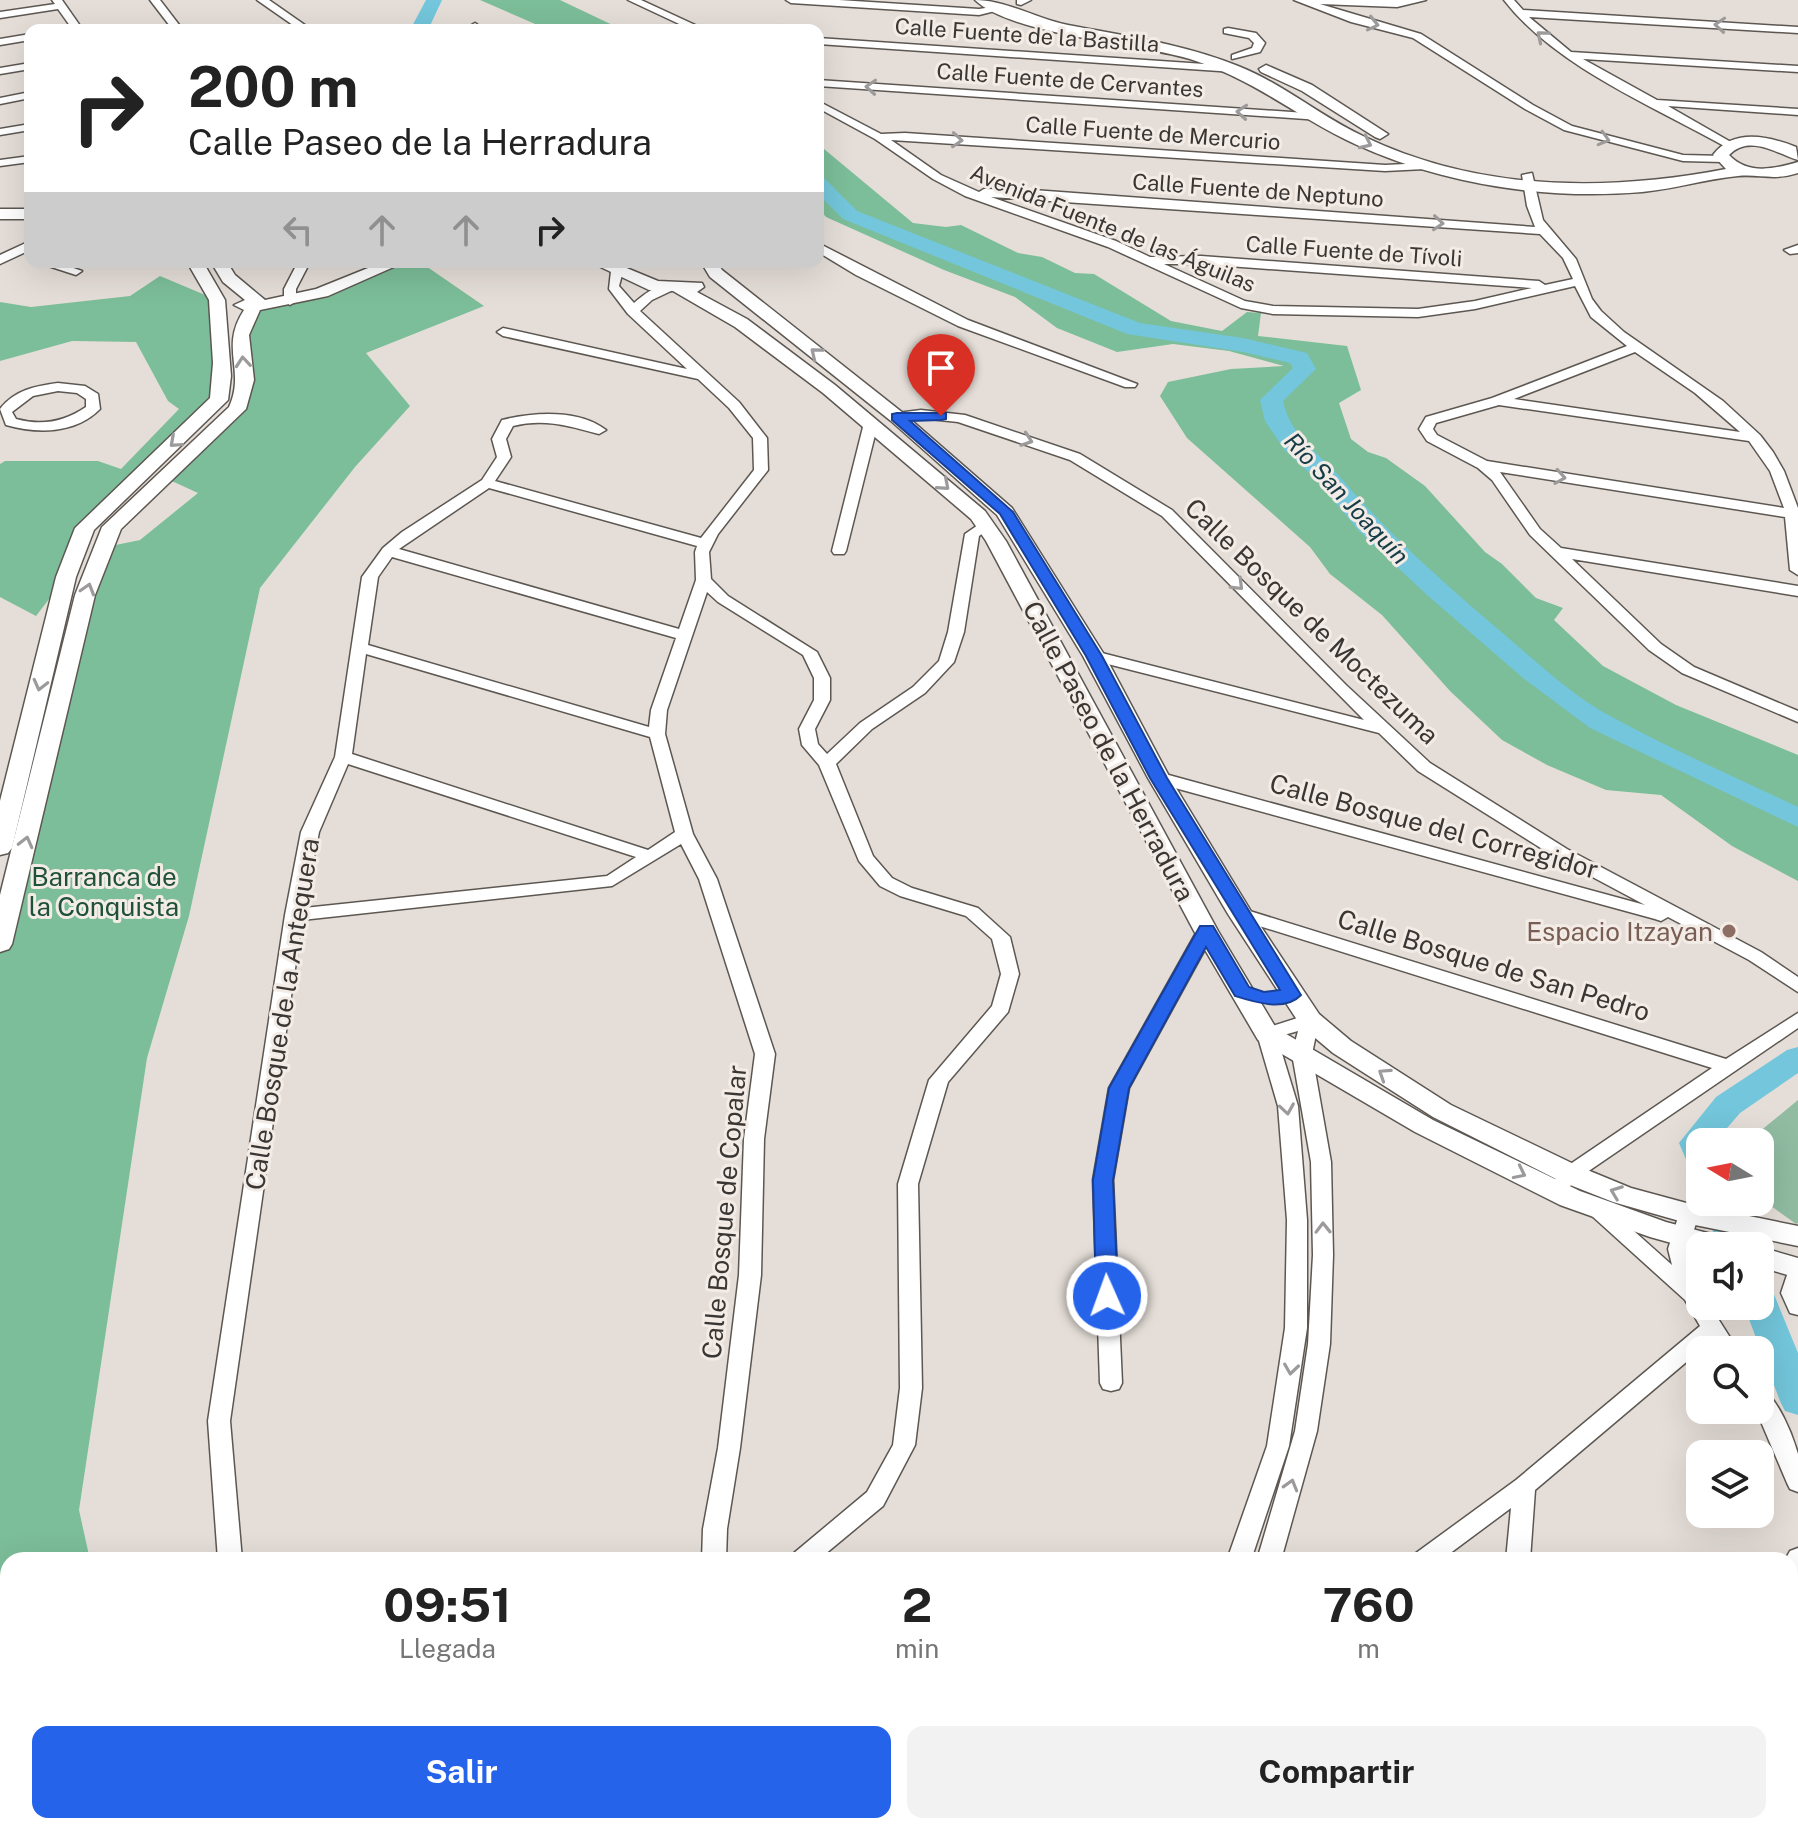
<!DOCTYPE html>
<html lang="es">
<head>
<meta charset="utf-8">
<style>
	:root { --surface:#fff; --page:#f2f2f2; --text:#222; --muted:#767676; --accent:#2563eb }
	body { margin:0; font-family:"Public Sans",sans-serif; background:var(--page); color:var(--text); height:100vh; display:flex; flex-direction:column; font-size:30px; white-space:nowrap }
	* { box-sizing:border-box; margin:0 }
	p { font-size:26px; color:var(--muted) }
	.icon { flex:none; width:44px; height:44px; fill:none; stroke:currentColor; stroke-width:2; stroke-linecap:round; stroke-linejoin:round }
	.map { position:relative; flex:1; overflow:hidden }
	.sheet { position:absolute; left:0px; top:1552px; width:1798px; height:282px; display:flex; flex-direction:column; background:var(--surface); border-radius:24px 24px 0 0; box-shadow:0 8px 32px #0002 }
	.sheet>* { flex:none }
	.banner { position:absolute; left:24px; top:24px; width:800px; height:244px; border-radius:16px; box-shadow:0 8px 32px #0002; background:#fff; color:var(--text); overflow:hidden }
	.needle { width:52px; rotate:280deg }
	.tools { position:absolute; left:1686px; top:1128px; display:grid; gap:16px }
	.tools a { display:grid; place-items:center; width:88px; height:88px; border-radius:16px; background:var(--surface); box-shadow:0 8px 32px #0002; font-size:40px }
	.pin { position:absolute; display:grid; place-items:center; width:68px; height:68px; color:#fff; margin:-82px -34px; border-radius:50% 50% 50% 0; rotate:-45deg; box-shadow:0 0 8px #0007 }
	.pin .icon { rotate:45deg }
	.me { position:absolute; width:88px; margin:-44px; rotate:358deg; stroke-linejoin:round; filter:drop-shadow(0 0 6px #0008) }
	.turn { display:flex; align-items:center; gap:28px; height:168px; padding:0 32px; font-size:36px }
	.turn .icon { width:104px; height:104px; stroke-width:2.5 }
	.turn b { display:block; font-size:56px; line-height:68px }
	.lanes { display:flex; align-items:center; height:76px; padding:0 32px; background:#0003; justify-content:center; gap:40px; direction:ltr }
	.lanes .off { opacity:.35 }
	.eta { display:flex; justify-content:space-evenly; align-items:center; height:136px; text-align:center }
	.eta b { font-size:48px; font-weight:700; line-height:56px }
	.action { display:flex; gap:16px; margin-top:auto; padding:16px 32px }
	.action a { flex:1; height:92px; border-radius:16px; background:var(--accent); color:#fff; font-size:32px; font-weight:700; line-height:92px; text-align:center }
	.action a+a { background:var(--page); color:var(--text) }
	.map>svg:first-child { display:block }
	.green { fill:#91bca2 }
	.forest { fill:#7cbe99 }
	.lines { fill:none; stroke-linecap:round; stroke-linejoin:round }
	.river { fill:#73c6db; fill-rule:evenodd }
	.minor-casing { stroke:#5d5752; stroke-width:3 }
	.secondary-casing { stroke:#5d5752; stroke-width:3 }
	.minor { fill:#fff; fill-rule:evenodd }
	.secondary { fill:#fff; fill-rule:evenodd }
	.oneway { stroke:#9c9a9a }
	.route { fill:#2563eb; stroke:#184099; stroke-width:2 }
	.education-dot { fill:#8d6e63; stroke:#f3ebe5; stroke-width:3 }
	.labels { text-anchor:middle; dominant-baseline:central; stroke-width:6; stroke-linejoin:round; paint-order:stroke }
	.far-street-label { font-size:22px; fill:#393634; stroke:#f3ebe5 }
	.far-water-label { font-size:24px; font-style:italic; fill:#163d47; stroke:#f3ebe5 }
	.street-label { font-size:26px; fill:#393634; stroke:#f3ebe5 }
	.park-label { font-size:26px; fill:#1e5138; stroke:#f3ebe5 }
	.education-label { font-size:26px; fill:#785e54; stroke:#f3ebe5; text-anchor:end }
</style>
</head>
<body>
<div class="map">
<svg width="1798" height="1833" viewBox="0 0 1798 1833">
	<rect width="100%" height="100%" fill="#e5ded8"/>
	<polygon class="green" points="1798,1100 1798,1223 1796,1224 1760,1198 1760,1142 1747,1142"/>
	<g class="forest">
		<polygon points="480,0 560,0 623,30 549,30"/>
		<polygon points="818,144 913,223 946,227 961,225 1018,253 1042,257 1075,273 1094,274 1171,321 1222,331 1247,312 1261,313 1258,336 1347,346 1361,390 1339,403 1351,439 1368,452 1386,458 1425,486 1485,552 1502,564 1536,598 1563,608 1554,620 1603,666 1676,705 1798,755 1798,881 1732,846 1661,795 1606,790 1547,765 1502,740 1450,691 1382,615 1330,574 1310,547 1187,438 1160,396 1168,382 1231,369 1284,366 1229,351 1173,344 1117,352 1057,328 1015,297 944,270 826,217 818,208"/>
		<polygon points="398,262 420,262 484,306 366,353 410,406 355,467 260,588 189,916 147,1058 79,1510 90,1560 8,1560 8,1826 138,1826 135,1833 0,1833 0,944 101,548 140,540 198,493 163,477 235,410 240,334 255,306 271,306"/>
		<polygon points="160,276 217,300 223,385 85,528 66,577 36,616 0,597 0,464 5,461 98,461 121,469 179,409 168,401 136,342 72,341 0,361 0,302 31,307 130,296"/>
	</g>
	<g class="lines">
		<g class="river">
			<polygon points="426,0 442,0 428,30 410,30"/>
			<path d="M 818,177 L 825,179 L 857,211 L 1140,323 L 1243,338 L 1307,353 L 1316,369 L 1283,401 C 1291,437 1317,451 1340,477 C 1390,536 1447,586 1506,636 C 1539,664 1574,697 1612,717 C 1672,750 1736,777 1798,807 L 1798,827 L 1590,728 L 1523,678 L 1427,595 L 1359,531 L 1317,480 L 1284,449 L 1265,421 L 1260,400 L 1293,368 L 1290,363 L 1243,352 L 1127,334 L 843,219 L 818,194 Z"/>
			<polygon points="1798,1047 1798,1073 1740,1113 1715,1142 1700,1142 1700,1168 1688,1164 1679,1143 1716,1097 1787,1050"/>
			<polygon points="1700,1200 1733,1202 1753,1246 1719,1246"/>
			<polygon points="1760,1288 1773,1292 1798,1353 1798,1415 1785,1411 1780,1401 1744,1306 1760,1306"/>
			<polygon points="1798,1621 1798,1669 1790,1672 1790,1624"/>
			<polygon points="1687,1826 1731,1826 1728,1833 1684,1833"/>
		</g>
		<g class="minor-casing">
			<g id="minor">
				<polygon points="52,0 62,0 83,30 73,30 58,9 0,18 0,12 55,4"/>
				<polygon points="150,0 160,0 183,30 173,30"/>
				<polygon points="257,0 269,0 312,30 300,30"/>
				<polygon points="628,0 641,0 706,30 692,30"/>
				<polygon points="786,0 839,0 979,9 998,6 1003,9 979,15 791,3"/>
				<polygon points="1017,0 1031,0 1021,5 1017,4"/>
				<polygon points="1294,0 1426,0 1397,7 1320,4 1421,34 1533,105 1572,126 1683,155 1723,156 1729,159 1723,162 1683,161 1564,130 1525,109 1413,38 1351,22"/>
				<path d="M 1504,0 L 1514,0 L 1523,10 L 1798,27 L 1798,33 L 1529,17 L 1571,52 L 1798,66 L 1798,72 L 1583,59 L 1657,100 L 1798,109 L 1798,115 L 1668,106 L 1736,145 L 1726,147 C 1653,106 1555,66 1504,0 Z"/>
				<polygon points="475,23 484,30 473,30 470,26"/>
				<polygon points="1228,28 1256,33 1265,43 1260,52 1232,59 1232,55 1252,48 1254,43 1249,38 1224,33 1224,29"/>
				<polygon points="30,34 30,40 0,45 0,39"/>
				<polygon points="818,38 1234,66 1239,69 1234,72 818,44"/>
				<polygon points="30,63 30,69 0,74 0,68"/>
				<polygon points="818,80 1320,114 1326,117 1320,120 818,86"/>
				<polygon points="30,92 30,98 0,104 0,98"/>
				<path d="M 818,101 L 881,134 L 905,133 L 1385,165 L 1425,163 L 1431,166 L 1425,169 L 1385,171 L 891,140 L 941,175 L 979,192 L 984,189 L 1033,190 L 1535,227 L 1527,206 L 1522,175 L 1532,173 L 1543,220 L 1576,259 L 1592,299 L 1601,311 L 1624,332 L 1723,401 L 1760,435 L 1773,452 L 1784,471 L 1798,508 L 1798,575 L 1790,570 L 1785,517 L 1500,472 L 1540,529 L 1561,548 L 1798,586 L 1798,596 L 1572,559 L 1661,644 L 1694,667 L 1798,711 L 1798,722 L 1682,673 L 1649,650 L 1530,535 L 1492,480 L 1478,468 L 1427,441 L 1419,429 L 1426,417 L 1492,398 L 1627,346 L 1591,317 L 1575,286 L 1475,309 L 1418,317 L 1273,314 L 1241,308 L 1108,247 L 965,196 L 933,179 L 875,139 L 818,108 ZM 991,197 L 1540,234 L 1563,258 L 1573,279 L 1545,285 L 1539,281 L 1201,256 L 1150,257 L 1116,241 ZM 1164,264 L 1201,264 L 1532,288 L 1475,301 L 1418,309 L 1273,306 L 1245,301 ZM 1635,352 L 1695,393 L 1740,432 L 1514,399 ZM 1499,405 L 1749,441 L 1770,471 L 1784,508 L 1487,461 L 1437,435 L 1433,429 L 1436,423 Z"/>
				<polygon points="30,124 30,130 0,135 0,129"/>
				<polygon points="30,156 30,162 0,166 0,160"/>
				<polygon points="30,241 30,250 0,264 0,255"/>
				<polygon points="818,243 968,320 1137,384 1135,387 1125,387 958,326 856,275 818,252"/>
				<polygon points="1798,245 1798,253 1790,254 1784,250"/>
				<polygon points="36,262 56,262 82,271 76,275"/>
				<polygon points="298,262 310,262 296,289 296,301 290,305 284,301 284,289"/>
				<path d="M 617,267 L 623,271 L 619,286 L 634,303 C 644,294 657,284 671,285 L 671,291 L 652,300 L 640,311 L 739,402 L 767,438 L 768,470 L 718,534 L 709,552 L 711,579 L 728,596 L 817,652 L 830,678 L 830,700 L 815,729 L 818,744 L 827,754 L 860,723 L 913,687 L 939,661 L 948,632 L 965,534 L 981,523 L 991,523 L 993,526 L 979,536 L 964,632 L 954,662 L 925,693 L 872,729 L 836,764 L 873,856 L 892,878 L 912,888 L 978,908 L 1010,937 L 1019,974 L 1008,1012 L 948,1082 L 918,1184 L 922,1388 L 915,1445 L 883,1506 L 818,1560 L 790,1560 L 794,1553 L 867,1492 L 893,1445 L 900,1388 L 898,1184 L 929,1080 L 992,1006 L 1001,974 L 992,939 L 966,916 L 900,896 L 880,886 L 859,861 L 819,765 L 802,745 L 799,729 L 814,700 L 814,678 L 803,655 L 718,602 L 707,592 L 667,710 L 665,734 L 693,834 L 717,879 L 775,1054 L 764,1139 L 761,1275 L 740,1448 L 727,1529 L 726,1560 L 702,1560 L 703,1529 L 718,1448 L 739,1275 L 744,1139 L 755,1054 L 699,879 L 681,844 L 612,886 L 302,920 L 230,1421 L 242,1560 L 218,1560 L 208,1421 L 285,915 L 301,832 L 335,757 L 362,577 L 383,548 L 402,532 L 482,480 L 497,457 L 492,439 L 502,420 C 534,412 579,409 606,430 L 599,434 C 569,426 544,418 513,426 L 506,439 L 511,457 L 495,481 L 701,538 L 754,470 L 753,438 L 729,408 L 698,379 L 503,336 L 497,332 L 503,328 L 687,369 L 628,314 L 609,289 L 611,271 ZM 489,488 L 697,546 L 695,552 L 696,580 L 679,629 L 399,549 ZM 392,557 L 676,638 L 651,710 L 649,727 L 368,645 L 378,577 ZM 366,654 L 650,737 L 675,832 L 648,850 L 352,754 ZM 348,764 L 636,857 L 607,876 L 304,908 L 319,832 Z"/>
				<path d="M 58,383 L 85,386 L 98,394 L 100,409 C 75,434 38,434 6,425 L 0,409 C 15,390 35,386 58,383 ZM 58,391 L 77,393 L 86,399 L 86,407 C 64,422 42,426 16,419 L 12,412 L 33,396 Z"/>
				<polygon points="921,410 965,415 1080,454 1172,510 1346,685 1430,763 1567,849 1761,952 1798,977 1798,992 1749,960 1668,917 1661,921 1655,919 1153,782 1151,778 1153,774 1165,774 1645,905 1555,857 1418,771 1379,733 1088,659 1086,656 1094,651 1364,720 1162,516 1070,460 958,422 921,418 897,421 890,417 897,413"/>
				<polygon points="871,419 878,423 846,551 844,554 834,554 832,551 864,423"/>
				<path d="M 1240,908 L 1726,1059 L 1798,1013 L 1798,1028 L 1577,1179 C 1571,1187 1567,1189 1557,1186 L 1554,1181 L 1563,1169 L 1712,1068 L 1234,918 L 1231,914 L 1234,910 Z"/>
				<polygon points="1206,925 1215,931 1129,1088 1113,1180 1122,1383 1119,1389 1111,1391 1103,1389 1100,1383 1093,1180 1109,1088 1197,931"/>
				<polygon points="1310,1014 1319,1020 1312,1054 1331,1162 1333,1255 1330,1344 1317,1431 1281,1560 1257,1560 1295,1431 1308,1344 1313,1255 1311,1162 1292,1054 1298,1031 1277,1037 1298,1106 1307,1220 1307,1328 1289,1446 1251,1560 1227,1560 1267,1446 1285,1328 1287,1220 1278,1106 1257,1034 1260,1030"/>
				<polygon points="1599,1204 1606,1206 1672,1265 1668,1249 1679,1214 1682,1209 1696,1209 1699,1214 1688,1249 1700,1284 1700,1306 1710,1306 1738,1350 1716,1350 1710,1342 1535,1490 1530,1560 1506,1560 1511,1508 1441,1560 1412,1560 1416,1553 1516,1480 1700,1326 1685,1300 1592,1216 1589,1211 1592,1206"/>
				<polygon points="1798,1268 1798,1315 1790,1313 1781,1293 1788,1272"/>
				<path d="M 1760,1389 C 1777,1395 1793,1436 1798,1454 C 1798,1465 1798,1480 1798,1492 L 1790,1489 L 1787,1483 L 1756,1410 L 1760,1410 Z"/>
				<polygon points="1798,1548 1798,1585 1790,1588 1790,1560 1785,1560 1790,1551"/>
				<polygon points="1798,1743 1798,1782 1790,1785 1790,1746"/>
				<polygon points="302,1826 329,1826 332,1833 305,1833"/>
				<polygon points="1135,1826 1161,1826 1160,1833 1134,1833"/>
				<polygon points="1202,1826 1228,1826 1227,1833 1201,1833"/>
				<rect x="1482" y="1826" width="26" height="7"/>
				<polygon points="1650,1826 1677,1826 1674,1833 1647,1833"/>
				<polygon points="1756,1826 1782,1826 1779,1833 1753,1833"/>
			</g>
		</g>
		<g class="secondary-casing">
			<g id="secondary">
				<path d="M 975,0 C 1006,0 1037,19 1068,25 C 1126,36 1183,44 1238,66 C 1284,84 1321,117 1365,137 C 1478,191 1606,192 1726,169 L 1713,155 C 1733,128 1768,136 1796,147 L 1798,160 C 1776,153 1749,134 1729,155 C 1748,175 1774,169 1798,162 L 1798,173 C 1774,181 1760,174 1738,176 C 1706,179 1675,189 1642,192 C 1547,200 1445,185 1357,145 C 1297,118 1257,80 1190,59 C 1137,43 1012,35 975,0 Z"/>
				<polygon points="1266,65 1312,85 1388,134 1380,139 1375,137 1302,91 1261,72 1259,69"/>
				<rect x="0" y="209" width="30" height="10"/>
				<polygon points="187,262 203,262 225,300 231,376 228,400 94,530 76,577 12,848 8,853 0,855 0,801 56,577 75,528 210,398 213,363 209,300"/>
				<path d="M 211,262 L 227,262 L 235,275 L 265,300 L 316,289 L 383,262 L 405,262 L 328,296 L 260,310 L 249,335 L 254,380 L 246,409 L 121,529 L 95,595 L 12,944 L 9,949 L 0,952 L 0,895 L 75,595 L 102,527 L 229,407 C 246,370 219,348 244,310 L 234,305 L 245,300 L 223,282 Z"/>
				<polygon points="590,262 612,262 658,281 702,283 704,287 697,292 747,319 835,385 985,511 1006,541 1218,931 1276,1028 1433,1120 1580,1191 1666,1222 1730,1239 1734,1246 1700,1246 1700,1251 1650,1237 1560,1205 1415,1132 1258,1040 1194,931 986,541 971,519 823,393 735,327 673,291 649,290"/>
				<polygon points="701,262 717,262 722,270 903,413 1012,508 1105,656 1170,778 1252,913 1319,1014 1351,1041 1451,1105 1580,1167 1631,1188 1690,1204 1798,1226 1798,1246 1690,1224 1613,1202 1560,1181 1433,1117 1333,1053 1301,1026 1228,914 1148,778 1083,656 997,515 891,421 710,277"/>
				<polygon points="1760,1247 1798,1258 1798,1278 1760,1267"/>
			</g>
		</g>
		<use href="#minor" class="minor"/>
		<use href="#secondary" class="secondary"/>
	</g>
	<defs><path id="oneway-chevron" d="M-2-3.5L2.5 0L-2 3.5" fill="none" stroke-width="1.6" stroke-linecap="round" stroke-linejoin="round" transform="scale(2)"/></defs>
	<g class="oneway">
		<use href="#oneway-chevron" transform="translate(1373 24) rotate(13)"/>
		<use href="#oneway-chevron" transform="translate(1720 25) rotate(-176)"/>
		<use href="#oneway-chevron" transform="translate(1542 36) rotate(-140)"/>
		<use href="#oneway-chevron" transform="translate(871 87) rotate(-176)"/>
		<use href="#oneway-chevron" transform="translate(1242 112) rotate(-176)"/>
		<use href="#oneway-chevron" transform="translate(1604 139) rotate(16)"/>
		<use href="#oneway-chevron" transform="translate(957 140) rotate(4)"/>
		<use href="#oneway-chevron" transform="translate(1366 143) rotate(25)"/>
		<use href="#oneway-chevron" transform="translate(1438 223) rotate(4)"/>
		<use href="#oneway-chevron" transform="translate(816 353) rotate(-141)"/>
		<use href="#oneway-chevron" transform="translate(243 362) rotate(-95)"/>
		<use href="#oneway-chevron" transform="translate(1027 440) rotate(19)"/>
		<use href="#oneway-chevron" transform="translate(175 442) rotate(138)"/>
		<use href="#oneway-chevron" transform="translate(1560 477) rotate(9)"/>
		<use href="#oneway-chevron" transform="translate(944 485) rotate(41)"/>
		<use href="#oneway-chevron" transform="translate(1238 585) rotate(45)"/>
		<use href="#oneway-chevron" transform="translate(88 589) rotate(-73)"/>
		<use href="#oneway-chevron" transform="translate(40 685) rotate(104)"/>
		<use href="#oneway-chevron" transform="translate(26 842) rotate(-76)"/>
		<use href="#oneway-chevron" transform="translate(1384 1074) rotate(-147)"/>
		<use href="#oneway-chevron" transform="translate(1287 1109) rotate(81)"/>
		<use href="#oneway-chevron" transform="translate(1520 1173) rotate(26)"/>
		<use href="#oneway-chevron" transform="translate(1616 1192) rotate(-159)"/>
		<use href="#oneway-chevron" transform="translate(1323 1228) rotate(-91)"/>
		<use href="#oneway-chevron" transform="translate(1291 1369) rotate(98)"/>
		<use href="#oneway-chevron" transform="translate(1291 1485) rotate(-74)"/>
	</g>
	<path class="route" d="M 897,413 L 946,413 L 946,419 L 941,420 L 910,421 L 1013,512 L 1102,656 L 1167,778 L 1301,995 C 1285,1012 1254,1002 1235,996 L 1206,947 L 1129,1088 L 1113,1180 L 1118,1296 L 1115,1301 L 1100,1301 L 1096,1296 L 1093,1180 L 1109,1088 L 1200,926 L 1213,926 L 1249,987 L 1264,992 L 1280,990 L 1150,778 L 1086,656 L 1000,514 L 892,420 L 892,414 Z"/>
	<circle class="education-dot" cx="1729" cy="931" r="8"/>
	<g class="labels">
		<g class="far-street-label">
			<text transform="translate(1027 35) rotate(4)">Calle Fuente de la Bastilla</text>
			<text transform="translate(1070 80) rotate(4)">Calle Fuente de Cervantes</text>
			<text transform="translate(1153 133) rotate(4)">Calle Fuente de Mercurio</text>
			<text transform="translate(1258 190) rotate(4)">Calle Fuente de Neptuno</text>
			<text transform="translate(1113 228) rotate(22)">Avenida Fuente de las Águilas</text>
			<text transform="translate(1354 251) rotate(4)">Calle Fuente de Tívoli</text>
		</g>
		<g class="far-water-label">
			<text transform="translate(1347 498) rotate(47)">Río San Joaquín</text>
		</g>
		<g class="street-label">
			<text transform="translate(1312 621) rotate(44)">Calle Bosque de Moctezuma</text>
			<text transform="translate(1109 751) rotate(62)">Calle Paseo de la Herradura</text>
			<text transform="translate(1434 826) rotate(15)">Calle Bosque del Corregidor</text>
			<text transform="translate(1494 965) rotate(17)">Calle Bosque de San Pedro</text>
			<text transform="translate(282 1014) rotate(-81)">Calle Bosque de la Antequera</text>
			<text transform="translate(724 1212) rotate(-85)">Calle Bosque de Copalar</text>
		</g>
		<g class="park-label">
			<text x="104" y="876">Barranca de<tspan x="104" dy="30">la Conquista</tspan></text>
		</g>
		<g class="education-label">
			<text x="1713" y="931">Espacio Itzayan</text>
		</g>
	</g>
</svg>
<div class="tools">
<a><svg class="needle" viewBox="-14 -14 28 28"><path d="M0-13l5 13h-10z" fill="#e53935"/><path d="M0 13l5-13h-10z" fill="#767676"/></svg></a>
<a><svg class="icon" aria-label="sound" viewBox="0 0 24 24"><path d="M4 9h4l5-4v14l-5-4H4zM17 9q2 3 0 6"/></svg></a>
<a><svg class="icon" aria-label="search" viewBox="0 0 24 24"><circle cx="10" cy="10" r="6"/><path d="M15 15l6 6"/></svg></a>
<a><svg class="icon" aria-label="layers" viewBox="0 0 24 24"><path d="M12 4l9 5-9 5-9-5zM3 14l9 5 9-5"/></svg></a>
</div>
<div class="pin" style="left:941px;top:416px;background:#d93025"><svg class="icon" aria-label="arrive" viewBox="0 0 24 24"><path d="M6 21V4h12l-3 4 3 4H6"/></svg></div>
<svg class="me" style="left:1107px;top:1296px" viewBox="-20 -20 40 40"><circle r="17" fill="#2563eb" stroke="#fff" stroke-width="3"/><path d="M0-11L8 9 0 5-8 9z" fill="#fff"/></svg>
<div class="banner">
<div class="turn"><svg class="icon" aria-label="right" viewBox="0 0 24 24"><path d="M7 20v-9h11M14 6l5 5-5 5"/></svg><div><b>200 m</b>Calle Paseo de la Herradura</div></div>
<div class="lanes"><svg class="icon off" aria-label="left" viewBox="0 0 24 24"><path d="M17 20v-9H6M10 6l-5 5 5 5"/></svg><svg class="icon off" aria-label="ahead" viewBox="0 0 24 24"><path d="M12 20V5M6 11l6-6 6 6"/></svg><svg class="icon off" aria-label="ahead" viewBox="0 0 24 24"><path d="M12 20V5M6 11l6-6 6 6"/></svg><svg class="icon" aria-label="right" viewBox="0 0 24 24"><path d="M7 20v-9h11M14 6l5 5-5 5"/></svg></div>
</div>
<section class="sheet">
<div class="eta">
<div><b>09:51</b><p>Llegada</p></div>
<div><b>2</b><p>min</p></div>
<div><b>760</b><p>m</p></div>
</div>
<div class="action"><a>Salir</a><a>Compartir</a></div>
</section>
</div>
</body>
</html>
